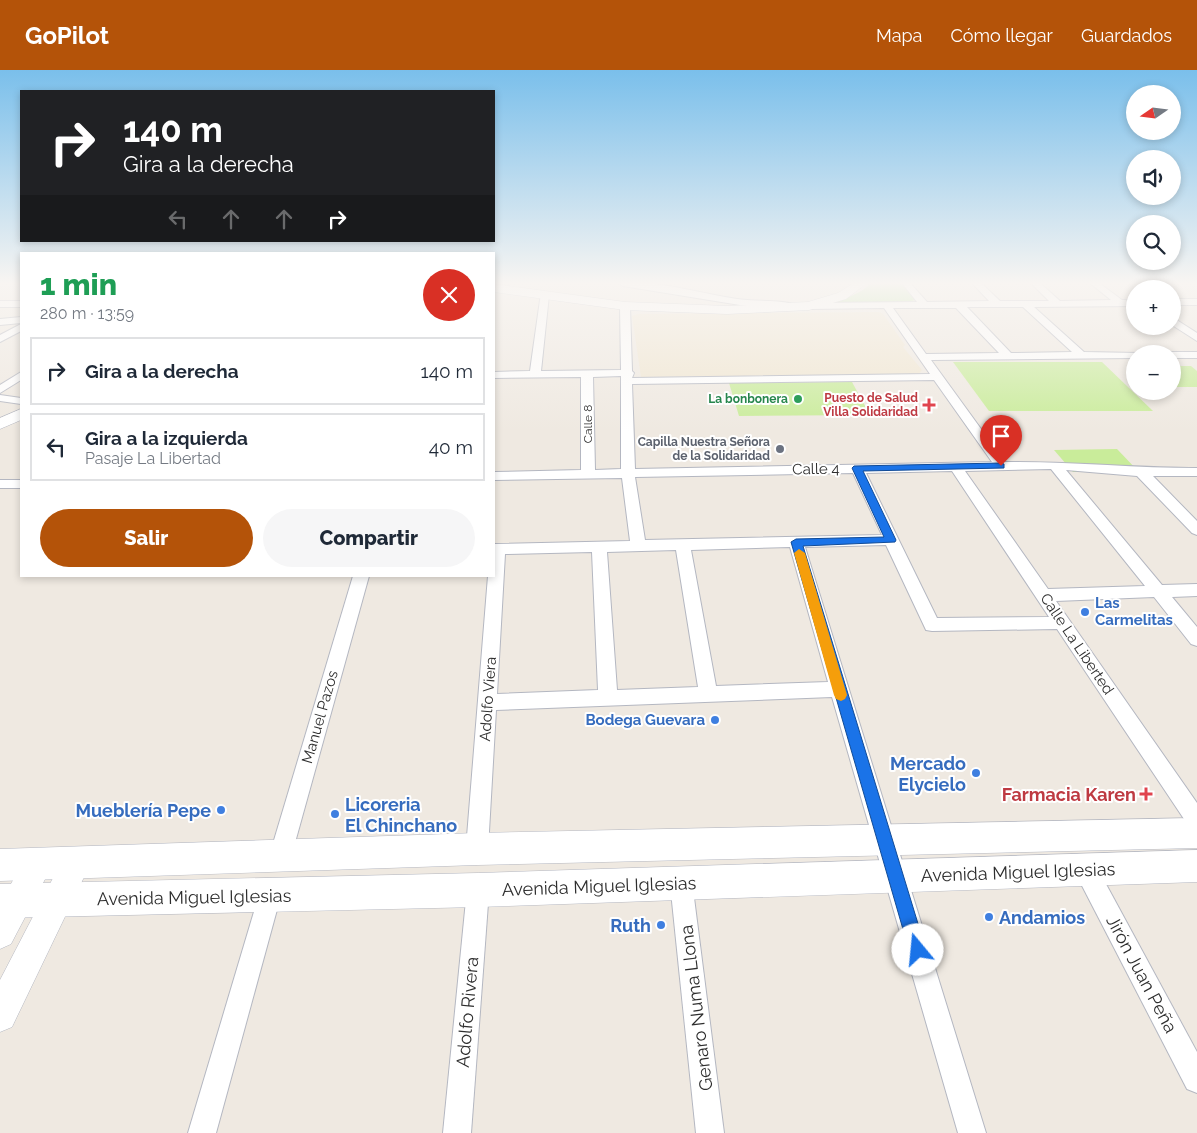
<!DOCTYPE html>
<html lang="es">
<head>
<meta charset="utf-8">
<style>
	:root { --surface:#fff; --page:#f6f6f7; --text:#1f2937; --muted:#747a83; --line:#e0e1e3; --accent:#b45309 }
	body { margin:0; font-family:Raleway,sans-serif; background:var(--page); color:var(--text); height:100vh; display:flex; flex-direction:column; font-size:19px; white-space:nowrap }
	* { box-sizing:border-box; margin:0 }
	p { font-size:16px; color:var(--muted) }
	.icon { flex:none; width:28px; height:28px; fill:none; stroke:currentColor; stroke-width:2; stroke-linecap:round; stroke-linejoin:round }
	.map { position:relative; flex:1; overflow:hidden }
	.panel { position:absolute; left:20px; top:182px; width:475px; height:325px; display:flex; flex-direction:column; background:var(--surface); border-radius:0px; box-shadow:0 2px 8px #0003 }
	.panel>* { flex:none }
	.hud { position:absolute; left:20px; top:20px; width:475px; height:152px; border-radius:0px; box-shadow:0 2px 8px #0003; background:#202124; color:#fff; overflow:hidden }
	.needle { width:32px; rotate:256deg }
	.fabs { position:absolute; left:1126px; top:15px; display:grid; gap:10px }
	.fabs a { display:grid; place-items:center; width:55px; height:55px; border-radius:50%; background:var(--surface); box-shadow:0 2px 8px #0003; font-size:25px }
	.pin { position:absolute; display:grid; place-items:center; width:42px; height:42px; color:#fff; margin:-51px -21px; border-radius:50% 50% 50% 0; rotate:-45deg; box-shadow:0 0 5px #0007 }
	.pin .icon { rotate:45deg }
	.me { position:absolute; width:55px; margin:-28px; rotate:343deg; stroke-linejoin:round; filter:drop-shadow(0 0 4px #0008) }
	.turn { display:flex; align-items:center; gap:18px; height:105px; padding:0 20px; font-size:22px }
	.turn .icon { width:65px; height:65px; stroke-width:2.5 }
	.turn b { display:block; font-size:35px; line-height:42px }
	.lanes { display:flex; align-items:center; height:48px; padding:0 20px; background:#0003; justify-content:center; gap:25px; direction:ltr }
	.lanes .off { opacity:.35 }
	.round { display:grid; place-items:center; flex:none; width:52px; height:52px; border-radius:26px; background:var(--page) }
	.summary { display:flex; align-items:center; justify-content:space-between; height:85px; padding:0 20px }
	h1 { font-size:30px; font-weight:800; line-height:38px; color:#1e9e55 }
	.primary-button { display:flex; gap:10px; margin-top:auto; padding:10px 20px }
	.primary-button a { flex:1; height:58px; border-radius:30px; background:var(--accent); color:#fff; font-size:20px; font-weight:800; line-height:58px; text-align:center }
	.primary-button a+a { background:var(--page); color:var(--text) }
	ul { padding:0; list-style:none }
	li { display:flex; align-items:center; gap:15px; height:68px; margin:0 10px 8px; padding:0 10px; border:2px solid var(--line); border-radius:0px }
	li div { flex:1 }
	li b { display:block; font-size:19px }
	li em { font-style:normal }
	header { display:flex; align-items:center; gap:30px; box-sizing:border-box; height:70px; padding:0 25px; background:var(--accent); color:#fff }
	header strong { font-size:24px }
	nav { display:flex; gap:28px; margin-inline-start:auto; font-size:18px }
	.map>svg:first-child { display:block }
	.education { fill:#f0e6d1 }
	.green { fill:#b6e59e }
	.pitch { fill:#c9ec9a }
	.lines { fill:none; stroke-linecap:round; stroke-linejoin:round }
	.minor-casing { stroke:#b4b7c1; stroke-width:2 }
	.tertiary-casing { stroke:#b4b7c1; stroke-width:1 }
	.secondary-casing { stroke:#b4b7c1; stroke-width:1 }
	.minor { fill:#fff; fill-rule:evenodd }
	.tertiary { fill:#fff; fill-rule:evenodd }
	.secondary { fill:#fff; fill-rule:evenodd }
	.route { fill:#1a73e8; stroke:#114b97 }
	.slow { fill:#f59e0b }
	.leisure-dot { fill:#2e9e5b; stroke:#fff; stroke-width:2 }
	.health-dot { fill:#e0444e; stroke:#fff; stroke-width:2 }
	.worship-dot { fill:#6b7280; stroke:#fff; stroke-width:2 }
	.shop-dot { fill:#3f7fe0; stroke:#fff; stroke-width:2 }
	.labels { text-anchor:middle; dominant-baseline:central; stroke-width:4; stroke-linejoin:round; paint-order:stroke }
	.far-health-label { font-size:12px; font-weight:bold; fill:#be3a42; stroke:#fff; text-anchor:end }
	.far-leisure-label { font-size:12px; font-weight:bold; fill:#27864d; stroke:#fff; text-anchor:end }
	.far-street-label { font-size:12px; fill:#2e2e2e; stroke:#fff }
	.far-worship-label { font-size:12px; font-weight:bold; fill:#5b616d; stroke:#fff; text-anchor:end }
	.street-label { font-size:15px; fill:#2e2e2e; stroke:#fff }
	.shop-label { font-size:15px; font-weight:bold; fill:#366cbe; stroke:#fff; text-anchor:start }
	.near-shop-label { font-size:18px; font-weight:bold; fill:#366cbe; stroke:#fff; text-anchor:end }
	.near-health-label { font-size:18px; font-weight:bold; fill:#be3a42; stroke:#fff; text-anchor:end }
	.near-street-label { font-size:18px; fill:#2e2e2e; stroke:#fff }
</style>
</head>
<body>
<header>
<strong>GoPilot</strong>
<nav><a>Mapa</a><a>Cómo llegar</a><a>Guardados</a></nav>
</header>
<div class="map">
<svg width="1197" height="1063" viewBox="0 0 1197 1063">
	<rect width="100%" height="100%" fill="#efe9e1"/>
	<polygon class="education" points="879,242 883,244 905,275 903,277 922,300 919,304 641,307 632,246 638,244"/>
	<path class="green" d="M 871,213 L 902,213 L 916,230 L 911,231 L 827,234 C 844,229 859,225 871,213 Z"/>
	<g class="pitch">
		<polygon points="953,292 1102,292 1153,341 989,341"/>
		<polygon points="1173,296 1191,296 1197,301 1197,317 1173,317"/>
		<polygon points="852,312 870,345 739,346 729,313"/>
		<polygon points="1117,379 1138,401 1073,402 1054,380"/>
	</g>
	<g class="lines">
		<g class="minor-casing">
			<g id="minor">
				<path d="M 618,213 C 651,209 703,224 737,229 C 756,232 775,229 794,234 L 796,236 L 791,239 L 775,236 L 740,235 L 623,216 Z"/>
				<path d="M 902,213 L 910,213 L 927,232 L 989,231 L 972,213 L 981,213 L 1000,231 L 1049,231 L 1031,213 L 1040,213 L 1060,231 L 1111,230 L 1090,213 L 1099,213 L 1122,230 L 1135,230 L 1135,236 L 1034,237 L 1084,282 L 1139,283 L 1135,284 L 1135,288 L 931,290 L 1005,392 C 1069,391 1133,398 1197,398 L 1197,406 L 1153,406 L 1197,451 L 1197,465 L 1192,463 L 1137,406 L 1066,400 L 1162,515 L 1197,514 L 1197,526 L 1172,527 L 1197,557 L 1197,576 L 1191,574 L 1154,527 L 1056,531 L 1197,733 L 1197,761 L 1190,758 L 1057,559 L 932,561 L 926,560 L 886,475 L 805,477 L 986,1063 L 958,1063 L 832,627 L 496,640 L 488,779 L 485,787 L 477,790 L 469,787 L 466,779 L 488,506 L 494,506 L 494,474 L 630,471 L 622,408 L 494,410 L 494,402 L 581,400 L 581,307 L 494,308 L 494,302 L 530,301 L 541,223 L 544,222 L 549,225 L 541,301 L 621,300 L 620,236 L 625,233 L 630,236 L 632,301 L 634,303 L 632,308 L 930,304 L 884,238 L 809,239 L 804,236 L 809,233 L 917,232 ZM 967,237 L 1023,237 L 1072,282 L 1011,283 ZM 893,238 L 956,238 L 999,283 L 926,284 ZM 621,306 L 621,399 L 595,400 L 593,307 ZM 934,310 L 992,392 L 635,399 L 632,314 ZM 1051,399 L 1145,516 L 1048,519 L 965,401 ZM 952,401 L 1049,547 L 937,548 L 866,403 ZM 853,403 L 882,465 L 645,470 L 635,407 ZM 790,477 L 828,612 L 716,616 L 691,480 ZM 676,480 L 698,617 L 617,620 L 607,482 ZM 592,482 L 598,620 L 497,624 L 505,484 Z"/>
				<polygon points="1149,213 1160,213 1167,219 1156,219"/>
				<rect x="1172" y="229" width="25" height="6"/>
				<rect x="0" y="231" width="21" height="6"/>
				<polygon points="21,247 21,253 0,255 0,249"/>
				<polygon points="1172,247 1197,263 1197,271 1172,255"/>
				<polygon points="21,254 21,261 0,272 0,265"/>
				<polygon points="1172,282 1197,282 1197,288 1172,288 1172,284 1168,284"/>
				<polygon points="21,302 21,310 0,323 0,315"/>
				<polygon points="0,325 21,328 21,334 0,331"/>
				<rect x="0" y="410" width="21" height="8"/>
				<polygon points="353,506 369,506 291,787 288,795 280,798 272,795 269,787"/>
				<polygon points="1086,789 1094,792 1197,982 1197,1023 1187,1019 1078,808 1075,800 1078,792"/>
				<polygon points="681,801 689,804 692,812 724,1063 696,1063 670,812 673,804"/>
				<polygon points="478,809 486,812 489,820 471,1063 443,1063 467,820 470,812"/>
				<polygon points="270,814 278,817 281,825 216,1063 188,1063 259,825 262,817"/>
			</g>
		</g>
		<g class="tertiary-casing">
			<g id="tertiary">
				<polygon points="854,213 867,213 846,229 809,240 727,244 625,240 494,222 494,214 625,232 727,236 808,232 838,223"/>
				<polygon points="21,339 21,350 0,359 0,348"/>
				<polygon points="38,779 48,784 53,794 11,874 0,879 0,833 28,784"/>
				<polygon points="76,779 86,783 90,793 86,803 12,957 0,962 0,910 66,783"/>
			</g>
		</g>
		<g class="secondary-casing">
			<g id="secondary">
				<polygon points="1197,748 1197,778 477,795 0,811 0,779 477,763"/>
				<polygon points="1197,780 1197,812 478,837 0,848 0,814 478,803"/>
			</g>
		</g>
		<use href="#minor" class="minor"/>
		<use href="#tertiary" class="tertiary"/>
		<use href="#secondary" class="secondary"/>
	</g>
	<linearGradient id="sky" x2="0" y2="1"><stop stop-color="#7abfeb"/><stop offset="0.59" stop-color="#f8f5f2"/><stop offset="1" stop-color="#f8f5f2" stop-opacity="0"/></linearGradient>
	<rect width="1197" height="361" fill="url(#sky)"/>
	<polygon class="route" points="1001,393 1004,394 1004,398 863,401 896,470 895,472 803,476 926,880 924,886 918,888 912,886 909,880 791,472 796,469 884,467 852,398 854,396"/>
	<polygon class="slow" points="799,479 805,483 847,625 845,629 841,631 836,629 834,625 794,483"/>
	<circle class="leisure-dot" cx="798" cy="329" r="5"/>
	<g class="health-dot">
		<path d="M926.5 327.5h5v5h5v5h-5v5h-5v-5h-5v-5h5z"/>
		<path d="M1143.5 716.5h5v5h5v5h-5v5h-5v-5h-5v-5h5z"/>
	</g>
	<circle class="worship-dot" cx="780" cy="379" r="5"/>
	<g class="shop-dot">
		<circle cx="1085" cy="542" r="5"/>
		<circle cx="715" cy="650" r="5"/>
		<circle cx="976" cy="703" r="5"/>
		<circle cx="221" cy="740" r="5"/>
		<circle cx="335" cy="744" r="5"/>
		<circle cx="989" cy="847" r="5"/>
		<circle cx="661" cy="855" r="5"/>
	</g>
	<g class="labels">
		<g class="far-health-label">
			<text x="918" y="328">Puesto de Salud<tspan x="918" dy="14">Villa Solidaridad</tspan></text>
		</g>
		<g class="far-leisure-label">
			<text x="788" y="329">La bonbonera</text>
		</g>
		<g class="far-street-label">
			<text transform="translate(588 354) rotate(-90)">Calle 8</text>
		</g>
		<g class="far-worship-label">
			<text x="770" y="372">Capilla Nuestra Señora<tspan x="770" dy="14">de la Solidaridad</tspan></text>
		</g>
		<g class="street-label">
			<text transform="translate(816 399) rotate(-1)">Calle 4</text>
			<text transform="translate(1077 574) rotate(56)">Calle La Liberted</text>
			<text transform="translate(488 629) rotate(-86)">Adolfo Viera</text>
			<text transform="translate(320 647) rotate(-74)">Manuel Pazos</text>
		</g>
		<g class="shop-label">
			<text x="1095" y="533">Las<tspan x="1095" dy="17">Carmelitas</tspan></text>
			<text x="705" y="650" text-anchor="end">Bodega Guevara</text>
		</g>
		<g class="near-shop-label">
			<text x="966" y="693">Mercado<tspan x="966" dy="21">Elycielo</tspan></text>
			<text x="345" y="734" text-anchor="start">Licoreria<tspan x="345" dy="21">El Chinchano</tspan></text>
			<text x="211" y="740">Mueblería Pepe</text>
			<text x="999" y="847" text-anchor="start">Andamios</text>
			<text x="651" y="855">Ruth</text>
		</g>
		<g class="near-health-label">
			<text x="1136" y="724">Farmacia Karen</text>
		</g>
		<g class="near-street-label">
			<text transform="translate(1018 802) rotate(-2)">Avenida Miguel Iglesias</text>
			<text transform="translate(599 816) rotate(-2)">Avenida Miguel Iglesias</text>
			<text transform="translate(194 827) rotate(-1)">Avenida Miguel Iglesias</text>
			<text transform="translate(1142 904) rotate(62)">Jirón Juan Peña</text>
			<text transform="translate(696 938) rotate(-97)">Genaro Numa Llona</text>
			<text transform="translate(467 942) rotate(-85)">Adolfo Rivera</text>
		</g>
	</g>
</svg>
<div class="fabs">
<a><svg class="needle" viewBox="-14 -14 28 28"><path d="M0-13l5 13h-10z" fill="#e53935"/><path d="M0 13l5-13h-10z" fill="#747a83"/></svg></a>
<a><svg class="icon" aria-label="sound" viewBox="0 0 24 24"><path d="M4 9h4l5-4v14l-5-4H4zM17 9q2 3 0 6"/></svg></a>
<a><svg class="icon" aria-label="search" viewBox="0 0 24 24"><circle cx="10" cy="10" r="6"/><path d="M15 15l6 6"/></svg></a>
<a>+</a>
<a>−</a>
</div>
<div class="pin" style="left:1001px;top:396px;background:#d93025"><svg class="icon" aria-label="arrive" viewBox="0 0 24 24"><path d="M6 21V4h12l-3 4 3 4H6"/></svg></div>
<svg class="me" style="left:918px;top:880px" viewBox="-20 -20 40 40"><circle r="19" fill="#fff"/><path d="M0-13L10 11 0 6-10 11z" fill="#1a73e8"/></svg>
<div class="hud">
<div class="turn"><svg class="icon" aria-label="right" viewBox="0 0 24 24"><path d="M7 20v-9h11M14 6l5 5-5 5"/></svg><div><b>140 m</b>Gira a la derecha</div></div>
<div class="lanes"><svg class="icon off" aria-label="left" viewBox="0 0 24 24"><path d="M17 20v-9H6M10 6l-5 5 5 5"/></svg><svg class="icon off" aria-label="ahead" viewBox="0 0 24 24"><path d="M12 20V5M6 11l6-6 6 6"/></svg><svg class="icon off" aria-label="ahead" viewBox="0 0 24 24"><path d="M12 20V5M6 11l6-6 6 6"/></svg><svg class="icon" aria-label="right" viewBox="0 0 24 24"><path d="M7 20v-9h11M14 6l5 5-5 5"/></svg></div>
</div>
<section class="panel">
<div class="summary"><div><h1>1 min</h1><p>280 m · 13:59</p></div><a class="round" style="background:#d93025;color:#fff"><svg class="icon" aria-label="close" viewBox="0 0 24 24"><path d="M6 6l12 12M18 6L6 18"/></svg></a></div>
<ul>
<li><svg class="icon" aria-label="right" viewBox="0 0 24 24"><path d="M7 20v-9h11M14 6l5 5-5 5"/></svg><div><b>Gira a la derecha</b></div><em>140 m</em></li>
<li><svg class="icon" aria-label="left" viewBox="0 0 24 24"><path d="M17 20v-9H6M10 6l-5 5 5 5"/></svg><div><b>Gira a la izquierda</b><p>Pasaje La Libertad</p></div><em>40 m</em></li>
</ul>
<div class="primary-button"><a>Salir</a><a>Compartir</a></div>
</section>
</div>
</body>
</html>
